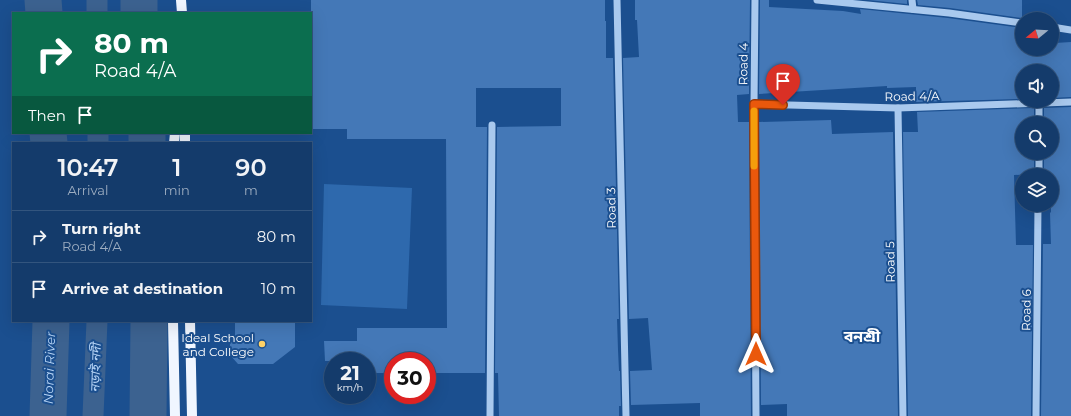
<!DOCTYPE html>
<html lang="en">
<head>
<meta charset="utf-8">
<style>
	:root { --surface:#143b6b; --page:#1d4271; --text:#f1f3f6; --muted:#9dadc1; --line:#33557e }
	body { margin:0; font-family:Montserrat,"Noto Sans Bengali",sans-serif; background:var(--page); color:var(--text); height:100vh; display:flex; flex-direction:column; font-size:15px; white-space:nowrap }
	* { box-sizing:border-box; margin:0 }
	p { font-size:13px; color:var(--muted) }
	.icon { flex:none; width:22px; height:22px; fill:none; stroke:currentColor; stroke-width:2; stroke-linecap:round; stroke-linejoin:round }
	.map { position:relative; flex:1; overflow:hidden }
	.panel { position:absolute; left:12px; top:142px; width:300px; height:180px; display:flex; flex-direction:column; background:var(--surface); border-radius:0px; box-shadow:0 4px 16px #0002,0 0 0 1px var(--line) }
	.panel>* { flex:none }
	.guide { position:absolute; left:12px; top:12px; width:300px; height:122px; border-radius:0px; box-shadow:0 4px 16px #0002,0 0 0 1px var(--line); background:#0b6e4f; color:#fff; overflow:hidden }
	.needle { width:26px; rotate:252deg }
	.tools { position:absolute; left:1015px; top:12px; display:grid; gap:8px }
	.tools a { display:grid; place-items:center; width:44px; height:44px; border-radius:50%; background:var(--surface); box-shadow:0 4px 16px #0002,0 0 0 1px var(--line); font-size:20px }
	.speed { position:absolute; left:324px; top:352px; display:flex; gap:8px; font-size:20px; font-weight:700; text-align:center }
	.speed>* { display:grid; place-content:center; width:52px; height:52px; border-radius:50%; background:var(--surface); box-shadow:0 4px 16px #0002,0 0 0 1px var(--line); line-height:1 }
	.speed small { font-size:10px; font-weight:400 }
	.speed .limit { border:6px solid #d22; background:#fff; color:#111 }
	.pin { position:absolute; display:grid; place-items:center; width:34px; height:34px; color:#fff; margin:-41px -17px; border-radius:50% 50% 50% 0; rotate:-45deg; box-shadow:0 0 4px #0007 }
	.pin .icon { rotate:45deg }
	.me { position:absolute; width:44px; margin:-22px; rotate:0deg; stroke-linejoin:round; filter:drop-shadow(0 0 3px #0008) }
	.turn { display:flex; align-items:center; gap:14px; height:84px; padding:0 16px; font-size:18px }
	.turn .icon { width:52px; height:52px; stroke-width:2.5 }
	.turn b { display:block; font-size:28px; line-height:34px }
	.then { display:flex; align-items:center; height:38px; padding:0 16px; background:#0003; gap:8px; font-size:15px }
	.eta { display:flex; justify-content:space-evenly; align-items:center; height:68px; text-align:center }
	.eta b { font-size:24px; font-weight:600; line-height:28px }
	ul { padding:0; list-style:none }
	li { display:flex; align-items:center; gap:12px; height:52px; padding:0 16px; border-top:1px solid var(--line) }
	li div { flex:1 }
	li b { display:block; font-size:15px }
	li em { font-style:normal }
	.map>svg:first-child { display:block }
	.green { fill:#2e69ad }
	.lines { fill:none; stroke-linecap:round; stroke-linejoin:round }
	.canal { stroke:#3c6290; stroke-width:21 }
	.river { stroke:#3c6290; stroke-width:37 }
	.building { fill:#4478b7 }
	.minor { stroke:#a9c9ee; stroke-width:7 }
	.major { stroke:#f0f6ff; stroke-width:10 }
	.route-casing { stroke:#983908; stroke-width:10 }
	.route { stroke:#ea580c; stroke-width:7 }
	.slow { stroke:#f59e0b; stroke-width:7 }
	.poi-dot { fill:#ffd166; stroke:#1b4f8f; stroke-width:1.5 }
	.labels { text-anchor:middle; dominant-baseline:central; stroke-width:4; stroke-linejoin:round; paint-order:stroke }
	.street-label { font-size:12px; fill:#fff; stroke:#1b4f8f }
	.poi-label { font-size:12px; fill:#fff; stroke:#1b4f8f; text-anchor:end }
	.water-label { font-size:13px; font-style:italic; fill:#b5d3f5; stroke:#1b4f8f }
	.district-label { font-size:16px; font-weight:bold; fill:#fff; stroke:#1b4f8f }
</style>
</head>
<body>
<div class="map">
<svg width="1071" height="416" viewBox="0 0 1071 416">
	<rect width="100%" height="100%" fill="#1b4f8f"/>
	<polygon class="green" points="324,184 412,188 407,309 321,305"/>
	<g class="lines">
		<g class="canal">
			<polyline points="97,0 97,13"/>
			<polyline points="98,143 98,133"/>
			<polyline points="93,416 97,321"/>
		</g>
		<g class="river">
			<polyline points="43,0 44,13"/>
			<polyline points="139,0 139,13"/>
			<polyline points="48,133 49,143"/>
			<polyline points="147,133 147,143"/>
			<polyline points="48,416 51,321"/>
			<polyline points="148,416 149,321"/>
		</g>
	</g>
	<g class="building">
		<polygon points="311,0 605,0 605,21 606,21 606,58 613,58 619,319 617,319 618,350 619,371 620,371 621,406 619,406 619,416 499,416 498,373 495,373 497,127 561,126 561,88 476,88 476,127 487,127 485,373 427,373 427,361 393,361 393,373 367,373 367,361 325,361 324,341 357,341 357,328 447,328 446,139 347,139 347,129 311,129"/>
		<polygon points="635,0 750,0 749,94 737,95 738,122 749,122 751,416 700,416 700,403 631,405 630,371 652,370 648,318 629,319 623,58 639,57 637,20 635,20"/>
		<polygon points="760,0 769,0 769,7 843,11 861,14 860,9 948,18 1022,28 1022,49 1052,49 1052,42 1055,42 1055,43 1071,42 1071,97 1052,98 1052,71 1022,71 1022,99 916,102 916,87 887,88 887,86 759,94"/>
		<polygon points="868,0 907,0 907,4"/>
		<polygon points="917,0 1022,0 1022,18 950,8 918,5"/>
		<polygon points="1071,107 1071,416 1041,416 1043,244 1051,244 1050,213 1051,212 1051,205 1052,205 1052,175 1044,175 1044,153 1052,153 1052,123 1044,123 1044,108"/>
		<polygon points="1034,108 1034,123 1022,123 1022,153 1034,153 1034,174 1014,175 1016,245 1033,245 1031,416 908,416 903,132 918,132 917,112"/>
		<polygon points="831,120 832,134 893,132 898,416 787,416 787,404 761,405 759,122"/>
		<polygon points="235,321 295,321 295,347 273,364 238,364 230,355 230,342 235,342"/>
	</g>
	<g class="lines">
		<g class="minor">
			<polyline points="617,0 626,416"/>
			<polyline points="755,0 754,104 756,416"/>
			<polyline points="817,0 949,13 1022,23"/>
			<polyline points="912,0 913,9"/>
			<polyline points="1052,27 1071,30"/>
			<polyline points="754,104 898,108 1071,102"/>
			<polyline points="898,108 903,416"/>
			<polyline points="1039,123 1039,102"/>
			<polyline points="1039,175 1039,153"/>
			<polyline points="490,416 492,125"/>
			<polyline points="1036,416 1038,205"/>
		</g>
		<g class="major">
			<polyline points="181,0 182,13"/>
			<polyline points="185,133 185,143"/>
			<polyline points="174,143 175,133"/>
			<polyline points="173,321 175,416"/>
			<polyline points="190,321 192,416"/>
		</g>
	</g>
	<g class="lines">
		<g class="route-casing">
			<polyline id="route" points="756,354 754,104 783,105"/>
		</g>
		<use href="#route" class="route"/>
		<polyline class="slow" points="754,111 754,166"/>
	</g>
	<circle class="poi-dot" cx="262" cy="344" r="4"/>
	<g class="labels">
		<g class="street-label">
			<text transform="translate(743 64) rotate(-89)">Road 4</text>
			<text transform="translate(912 96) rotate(-1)">Road 4/A</text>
			<text transform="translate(611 208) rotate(-91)">Road 3</text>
			<text transform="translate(890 262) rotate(-91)">Road 5</text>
			<text transform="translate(1026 310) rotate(-89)">Road 6</text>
		</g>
		<g class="poi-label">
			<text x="254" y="337">Ideal School<tspan x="254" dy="14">and College</tspan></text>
		</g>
		<g class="water-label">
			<text transform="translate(49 368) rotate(-88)">Norai River</text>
			<text transform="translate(95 368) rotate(-88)">নড়াই নদী</text>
		</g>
		<g class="district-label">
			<text x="862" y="336">বনশ্রী</text>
		</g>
	</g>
</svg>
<div class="tools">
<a><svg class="needle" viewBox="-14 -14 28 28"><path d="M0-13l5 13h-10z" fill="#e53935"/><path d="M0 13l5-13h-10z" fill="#9dadc1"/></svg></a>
<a><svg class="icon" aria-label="sound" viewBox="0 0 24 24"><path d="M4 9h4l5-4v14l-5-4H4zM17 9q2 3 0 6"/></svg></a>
<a><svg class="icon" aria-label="search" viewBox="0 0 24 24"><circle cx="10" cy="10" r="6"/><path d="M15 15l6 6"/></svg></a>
<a><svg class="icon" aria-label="layers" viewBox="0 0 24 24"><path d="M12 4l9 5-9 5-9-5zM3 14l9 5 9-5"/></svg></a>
</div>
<div class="speed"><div>21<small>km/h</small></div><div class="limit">30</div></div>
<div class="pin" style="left:783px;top:105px;background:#d93025"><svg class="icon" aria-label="arrive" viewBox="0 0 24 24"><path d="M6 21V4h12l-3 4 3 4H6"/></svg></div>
<svg class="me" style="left:756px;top:354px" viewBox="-20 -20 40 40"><path d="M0-17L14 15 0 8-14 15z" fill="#ea580c" stroke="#fff" stroke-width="4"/></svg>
<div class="guide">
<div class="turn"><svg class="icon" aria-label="right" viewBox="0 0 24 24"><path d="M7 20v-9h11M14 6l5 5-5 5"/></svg><div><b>80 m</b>Road 4/A</div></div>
<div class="then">Then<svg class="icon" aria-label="arrive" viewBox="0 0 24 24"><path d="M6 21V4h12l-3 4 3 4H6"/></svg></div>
</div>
<section class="panel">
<div class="eta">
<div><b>10:47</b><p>Arrival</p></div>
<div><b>1</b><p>min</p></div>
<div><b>90</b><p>m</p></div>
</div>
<ul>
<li><svg class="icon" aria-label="right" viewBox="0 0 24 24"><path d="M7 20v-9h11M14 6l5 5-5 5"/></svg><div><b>Turn right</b><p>Road 4/A</p></div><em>80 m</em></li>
<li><svg class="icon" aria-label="arrive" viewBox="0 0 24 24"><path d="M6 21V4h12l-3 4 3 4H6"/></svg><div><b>Arrive at destination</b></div><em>10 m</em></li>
</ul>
</section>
</div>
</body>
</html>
